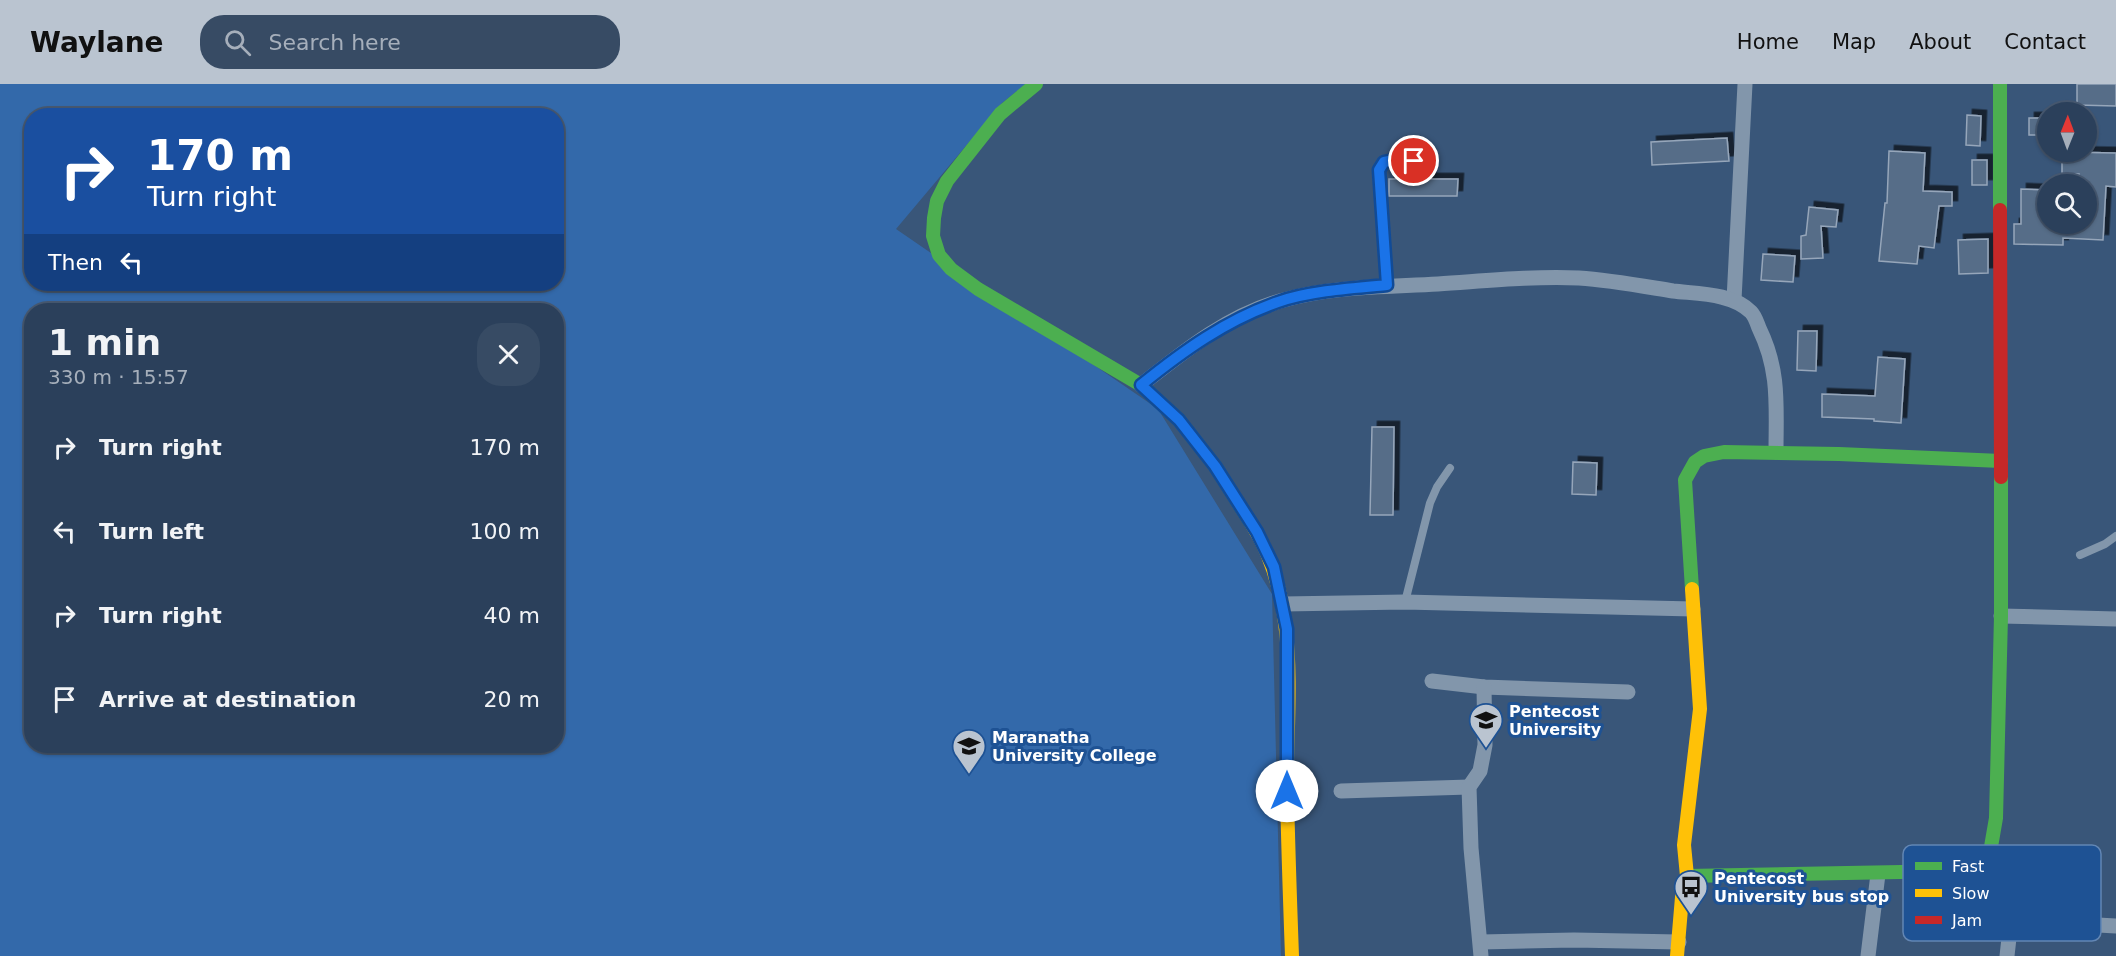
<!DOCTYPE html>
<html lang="en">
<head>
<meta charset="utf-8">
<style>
	:root { --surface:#2b405b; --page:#374b64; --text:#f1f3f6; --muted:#a6afbb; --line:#475971; --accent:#bac4d0 }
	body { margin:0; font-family:"DejaVu Sans",sans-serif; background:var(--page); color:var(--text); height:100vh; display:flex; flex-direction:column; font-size:22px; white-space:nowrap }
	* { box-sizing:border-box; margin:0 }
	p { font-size:20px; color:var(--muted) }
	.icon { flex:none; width:33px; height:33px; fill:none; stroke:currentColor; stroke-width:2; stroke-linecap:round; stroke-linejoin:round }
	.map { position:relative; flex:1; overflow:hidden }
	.panel { position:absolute; left:24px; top:219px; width:540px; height:450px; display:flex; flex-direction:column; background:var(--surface); border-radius:24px; box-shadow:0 2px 4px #0004,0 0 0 2px var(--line) }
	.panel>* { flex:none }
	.top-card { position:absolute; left:24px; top:24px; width:540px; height:183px; border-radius:24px; box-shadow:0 2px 4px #0004,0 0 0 2px var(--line); background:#1a4fa0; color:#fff; overflow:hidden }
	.needle { width:39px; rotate:1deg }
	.buttons { position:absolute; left:2037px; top:18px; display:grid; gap:12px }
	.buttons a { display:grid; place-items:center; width:60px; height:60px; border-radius:50%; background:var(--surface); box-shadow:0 2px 4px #0004,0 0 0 2px var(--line); font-size:30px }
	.pin { position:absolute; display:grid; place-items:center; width:51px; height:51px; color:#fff; margin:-26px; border:3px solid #fff; border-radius:50%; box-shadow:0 2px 6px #0007 }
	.me { position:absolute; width:66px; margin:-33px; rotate:0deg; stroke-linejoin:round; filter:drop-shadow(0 0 4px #0008) }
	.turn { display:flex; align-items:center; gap:21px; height:126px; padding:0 24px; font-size:27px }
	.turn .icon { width:78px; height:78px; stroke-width:2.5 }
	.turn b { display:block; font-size:42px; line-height:51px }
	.then { display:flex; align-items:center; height:57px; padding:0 24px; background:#0003; gap:12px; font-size:22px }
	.round { display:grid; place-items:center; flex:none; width:63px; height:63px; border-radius:24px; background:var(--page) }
	.headline { display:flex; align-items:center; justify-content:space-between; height:102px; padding:0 24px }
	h1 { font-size:36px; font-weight:700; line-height:45px }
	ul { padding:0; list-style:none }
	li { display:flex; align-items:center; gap:18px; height:84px; padding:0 24px }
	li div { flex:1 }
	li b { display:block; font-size:22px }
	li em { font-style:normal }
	header { display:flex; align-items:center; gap:36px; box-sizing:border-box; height:84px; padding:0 30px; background:var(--accent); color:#111 }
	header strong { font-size:28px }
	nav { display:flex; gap:33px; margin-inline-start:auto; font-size:21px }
	.search { width:420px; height:54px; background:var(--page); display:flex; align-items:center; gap:15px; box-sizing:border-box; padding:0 21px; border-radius:24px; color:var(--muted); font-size:22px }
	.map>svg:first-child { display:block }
	.green { fill:#3369aa; fill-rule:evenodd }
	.building { fill:#566d88; stroke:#96a6ba; stroke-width:1.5; filter:url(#shadow) }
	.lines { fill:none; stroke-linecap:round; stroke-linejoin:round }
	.lane { stroke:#8296ab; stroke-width:8 }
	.street { stroke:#8296ab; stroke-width:15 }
	.fast { stroke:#4caf50; stroke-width:14 }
	.slow { stroke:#ffc107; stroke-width:14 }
	.jam { stroke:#c62828; stroke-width:14 }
	.route-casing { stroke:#114b97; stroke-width:15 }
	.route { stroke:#1a73e8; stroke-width:10 }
	.labels { text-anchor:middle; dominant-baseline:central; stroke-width:6; stroke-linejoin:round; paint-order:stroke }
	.poi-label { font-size:16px; font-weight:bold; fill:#fff; stroke:#1e5294; text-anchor:start }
	.key { fill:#1e5294; stroke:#6286b4; stroke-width:1.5 }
	.key-label { font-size:16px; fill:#fff }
</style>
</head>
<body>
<header>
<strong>Waylane</strong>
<div class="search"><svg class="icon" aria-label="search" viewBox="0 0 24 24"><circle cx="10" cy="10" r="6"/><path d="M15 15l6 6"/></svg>Search here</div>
<nav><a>Home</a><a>Map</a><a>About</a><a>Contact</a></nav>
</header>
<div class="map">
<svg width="2116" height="872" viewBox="0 0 2116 872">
	<defs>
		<filter id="shadow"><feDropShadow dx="5.5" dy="-5.5" stdDeviation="0" flood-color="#0009"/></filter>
	</defs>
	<rect width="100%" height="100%" fill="#395679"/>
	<path class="green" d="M 0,0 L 1026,0 L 1002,19 L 896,145 L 1158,325 L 1272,510 L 1281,872 L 0,872 ZM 32,32 L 556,32 L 556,200 L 32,200 ZM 32,226 L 556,226 L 556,662 L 32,662 Z"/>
	<g class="building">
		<polygon points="2077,0 2116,0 2116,22 2077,21"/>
		<polygon points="1967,31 1981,32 1980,62 1966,61"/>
		<rect x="2029" y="34" width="19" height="17"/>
		<polygon points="1727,54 1729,77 1652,81 1651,58"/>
		<polygon points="1889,67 1925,69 1923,107 1952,108 1952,122 1939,122 1934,164 1919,162 1917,180 1879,177 1885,119 1887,119"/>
		<polygon points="2062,68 2116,69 2116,103 2106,102 2103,156 2063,154 2063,161 2014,160 2014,140 2021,140 2021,105 2048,106 2048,140 2086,140 2086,100 2078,100 2079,90 2062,90"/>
		<rect x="1972" y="76" width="15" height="25"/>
		<polygon points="1389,95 1458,95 1457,112 1389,112"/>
		<polygon points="1809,123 1838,126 1836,143 1821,142 1823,174 1801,175 1801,152 1806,151"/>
		<polygon points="1988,155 1988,189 1959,190 1958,156"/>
		<polygon points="1763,170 1795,172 1793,198 1761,196"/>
		<polygon points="1798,247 1817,247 1816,287 1797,286"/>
		<polygon points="1878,273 1905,275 1901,339 1874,337 1874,335 1822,333 1822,310 1875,312"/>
		<polygon points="1372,343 1394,343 1393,431 1370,431"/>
		<polygon points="1573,378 1597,379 1596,411 1572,410"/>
	</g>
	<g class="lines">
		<g class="lane">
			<polyline points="1387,201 1379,86 1384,78 1394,76 1434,79"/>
			<polyline points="2080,471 2105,460 2116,452"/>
			<polyline points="1405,518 1430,419 1437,403 1450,384"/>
		</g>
		<g class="street">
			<polyline points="1734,216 1745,0"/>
			<path d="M 1141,301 C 1183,268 1227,232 1280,217 C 1332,202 1385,203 1438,200 C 1485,197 1531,192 1579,194 C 1610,196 1642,202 1673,207 C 1698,210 1732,209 1751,228 C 1755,232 1757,239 1759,244 C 1780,287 1776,322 1776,368"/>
			<polyline points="1283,520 1405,518 1693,525"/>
			<polyline points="2001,532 2116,535"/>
			<polyline points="1432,597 1484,603 1628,608"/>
			<polyline points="1341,707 1469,703"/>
			<polyline points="1481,858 1574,856 1679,858"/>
			<polyline points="1481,872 1471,764 1469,703 1480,687 1485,661 1484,603"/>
			<polyline points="1868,872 1878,790"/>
			<polyline points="2007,872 2011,836 2116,842"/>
		</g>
		<g class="fast">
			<polyline points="1036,0 1000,30 947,97 937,117 934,134 933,152 939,171 951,185 978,205 1141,301 1179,336 1215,382 1251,439"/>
			<polyline points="2000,0 2000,126"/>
			<polyline points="1692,505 1685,396 1695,378 1704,372 1724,368 1839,370 2001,377"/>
			<polyline points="1687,792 1956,787 1976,786 1988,780 1996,734 2001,532 2001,393"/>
		</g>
		<g class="slow">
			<path d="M 1251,439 C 1302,518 1286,618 1287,707 C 1288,762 1290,817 1292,872"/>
			<polyline points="1677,872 1682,813 1687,792 1684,761 1700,625 1692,505"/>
		</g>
		<polyline class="jam" points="2000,126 2001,393"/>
	</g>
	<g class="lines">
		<g class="route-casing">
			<path id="route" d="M 1287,707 L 1287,545 L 1274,483 L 1257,448 L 1215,382 L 1179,336 L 1141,301 C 1183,267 1226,236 1278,218 C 1309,207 1354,204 1387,201 L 1379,86 L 1384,78 L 1394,76 L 1414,77"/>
		</g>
		<use href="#route" class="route"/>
	</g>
	<defs>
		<g id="university-pin" transform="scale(1.725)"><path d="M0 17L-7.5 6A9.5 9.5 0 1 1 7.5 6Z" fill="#bac4d0" stroke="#1e5294"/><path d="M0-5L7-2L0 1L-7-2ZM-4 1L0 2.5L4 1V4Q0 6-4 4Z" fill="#111"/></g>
		<g id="bus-pin" transform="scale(1.725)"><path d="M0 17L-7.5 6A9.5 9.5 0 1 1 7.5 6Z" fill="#bac4d0" stroke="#1e5294"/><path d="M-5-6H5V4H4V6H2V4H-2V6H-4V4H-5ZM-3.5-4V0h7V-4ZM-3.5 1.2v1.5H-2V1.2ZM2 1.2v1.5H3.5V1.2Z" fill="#111"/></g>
	</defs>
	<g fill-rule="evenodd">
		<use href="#university-pin" x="1486" y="636"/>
		<use href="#university-pin" x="969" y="662"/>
		<use href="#bus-pin" x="1691" y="803"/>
	</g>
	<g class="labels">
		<g class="poi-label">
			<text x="1509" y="627">Pentecost<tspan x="1509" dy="18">University</tspan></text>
			<text x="992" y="653">Maranatha<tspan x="992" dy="18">University College</tspan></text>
			<text x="1714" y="794">Pentecost<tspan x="1714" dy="18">University bus stop</tspan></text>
		</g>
	</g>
	<rect x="1903" y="761" width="198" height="96" rx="9" class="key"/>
	<rect x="1915" y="778" width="27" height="8" fill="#4caf50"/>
	<rect x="1915" y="805" width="27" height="8" fill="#ffc107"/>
	<rect x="1915" y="832" width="27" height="8" fill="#c62828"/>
	<g class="key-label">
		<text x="1952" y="788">Fast</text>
		<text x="1952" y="815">Slow</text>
		<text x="1952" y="842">Jam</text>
	</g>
</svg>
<div class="buttons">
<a><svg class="needle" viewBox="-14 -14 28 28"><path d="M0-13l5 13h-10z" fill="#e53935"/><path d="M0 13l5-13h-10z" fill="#a6afbb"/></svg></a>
<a><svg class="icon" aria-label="search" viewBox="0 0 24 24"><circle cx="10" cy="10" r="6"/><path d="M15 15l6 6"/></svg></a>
</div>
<div class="pin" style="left:1414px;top:77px;background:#d93025"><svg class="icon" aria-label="arrive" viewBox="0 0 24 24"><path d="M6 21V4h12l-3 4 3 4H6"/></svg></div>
<svg class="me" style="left:1287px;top:707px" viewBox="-20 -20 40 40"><circle r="19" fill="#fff"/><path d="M0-13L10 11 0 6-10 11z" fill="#1a73e8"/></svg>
<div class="top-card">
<div class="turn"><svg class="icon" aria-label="right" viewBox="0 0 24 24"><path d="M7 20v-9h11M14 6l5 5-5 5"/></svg><div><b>170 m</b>Turn right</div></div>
<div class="then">Then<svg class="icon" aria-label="left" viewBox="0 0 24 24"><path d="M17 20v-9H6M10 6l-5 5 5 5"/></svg></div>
</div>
<section class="panel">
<div class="headline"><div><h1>1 min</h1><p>330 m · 15:57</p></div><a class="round"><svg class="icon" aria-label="close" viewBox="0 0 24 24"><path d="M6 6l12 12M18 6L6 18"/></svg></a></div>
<ul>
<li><svg class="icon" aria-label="right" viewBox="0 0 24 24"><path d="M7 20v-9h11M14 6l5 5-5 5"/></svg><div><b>Turn right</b></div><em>170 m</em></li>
<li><svg class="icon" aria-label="left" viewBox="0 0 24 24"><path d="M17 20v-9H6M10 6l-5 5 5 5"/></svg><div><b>Turn left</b></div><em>100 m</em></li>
<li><svg class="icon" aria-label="right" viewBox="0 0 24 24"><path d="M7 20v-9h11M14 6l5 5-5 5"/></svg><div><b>Turn right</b></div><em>40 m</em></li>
<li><svg class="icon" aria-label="arrive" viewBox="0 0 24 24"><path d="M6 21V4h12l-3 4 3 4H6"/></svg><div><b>Arrive at destination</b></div><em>20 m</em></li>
</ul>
</section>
</div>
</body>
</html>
